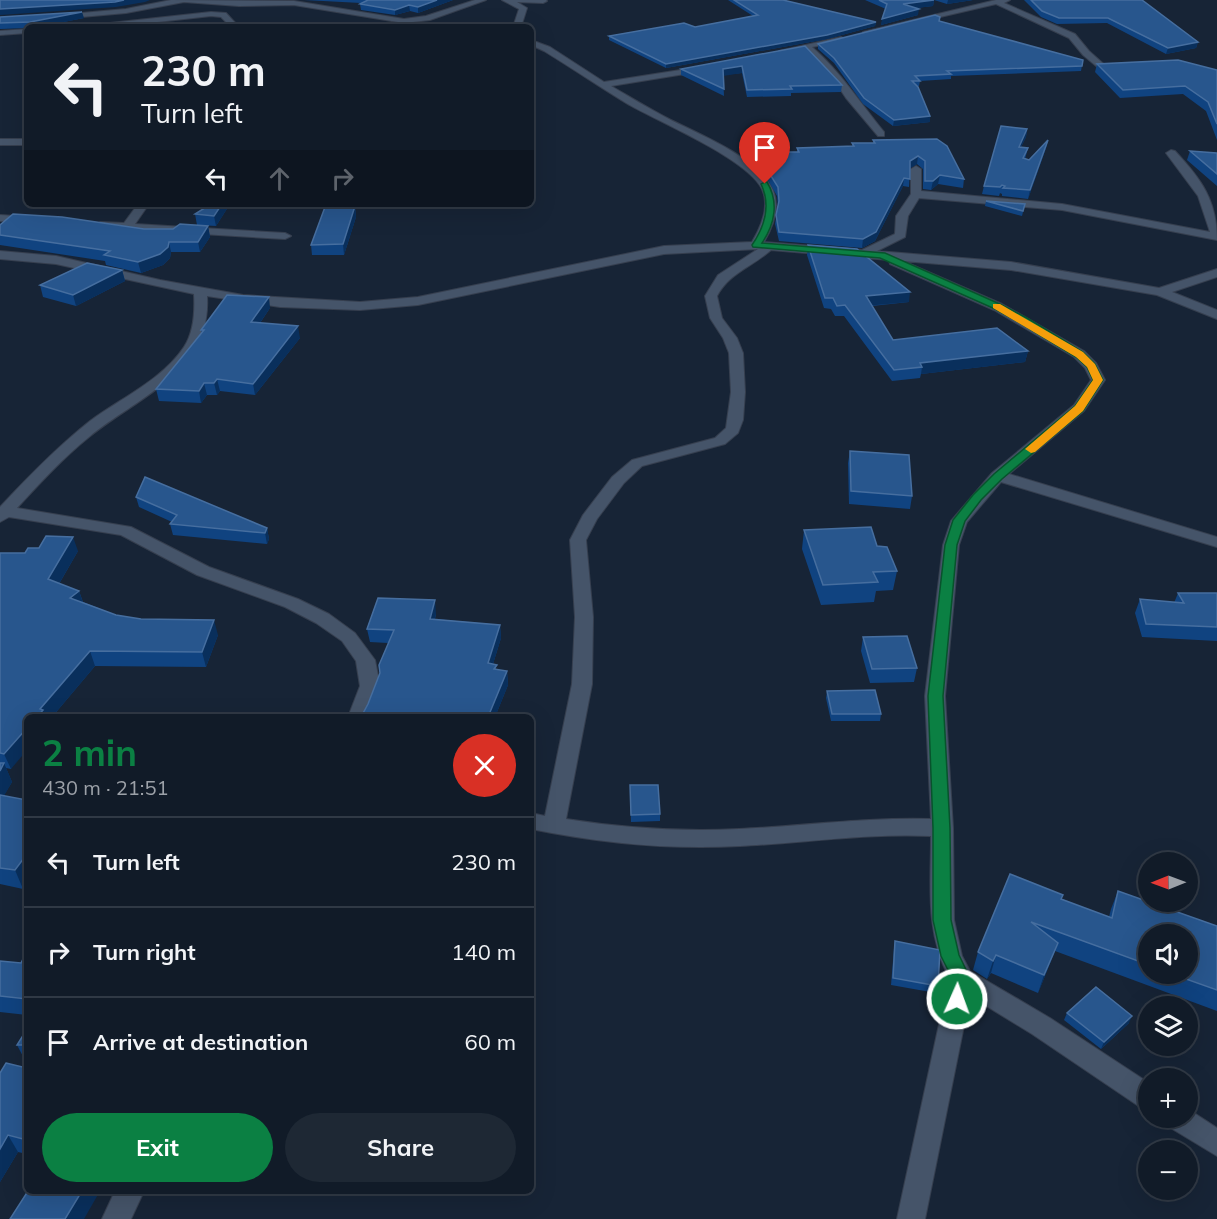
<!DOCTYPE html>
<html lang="en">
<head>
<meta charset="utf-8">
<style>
	:root { --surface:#111b28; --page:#1e2834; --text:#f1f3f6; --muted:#9ca1a8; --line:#303945; --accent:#0b8043 }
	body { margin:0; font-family:Mulish,sans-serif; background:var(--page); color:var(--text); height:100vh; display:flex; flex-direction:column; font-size:22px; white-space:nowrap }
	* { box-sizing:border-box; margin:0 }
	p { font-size:20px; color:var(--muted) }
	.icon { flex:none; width:33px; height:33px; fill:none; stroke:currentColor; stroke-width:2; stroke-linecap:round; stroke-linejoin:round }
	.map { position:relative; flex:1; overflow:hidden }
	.side { position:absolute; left:24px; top:714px; width:510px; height:480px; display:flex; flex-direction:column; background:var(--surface); border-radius:9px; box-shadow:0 6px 24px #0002,0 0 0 2px var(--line) }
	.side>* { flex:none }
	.top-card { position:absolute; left:24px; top:24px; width:510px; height:183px; border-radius:9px; box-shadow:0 6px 24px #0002,0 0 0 2px var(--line); background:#111b28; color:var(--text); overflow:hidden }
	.needle { width:39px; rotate:269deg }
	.controls { position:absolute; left:1138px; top:852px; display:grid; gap:12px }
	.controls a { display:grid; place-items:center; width:60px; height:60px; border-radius:50%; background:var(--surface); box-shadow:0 6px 24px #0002,0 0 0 2px var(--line); font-size:30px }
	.pin { position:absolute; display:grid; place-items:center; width:51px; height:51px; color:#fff; margin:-62px -26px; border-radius:50% 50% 50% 0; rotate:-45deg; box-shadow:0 0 6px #0007 }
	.pin .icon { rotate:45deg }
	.me { position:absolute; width:66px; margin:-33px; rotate:2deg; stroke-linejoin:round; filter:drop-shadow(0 0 4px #0008) }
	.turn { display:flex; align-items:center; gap:21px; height:126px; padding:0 18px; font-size:27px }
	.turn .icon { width:78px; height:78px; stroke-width:2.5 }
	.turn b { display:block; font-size:42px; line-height:51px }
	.lanes { display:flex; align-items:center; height:57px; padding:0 18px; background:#0003; justify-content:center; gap:30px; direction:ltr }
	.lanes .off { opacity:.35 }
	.round { display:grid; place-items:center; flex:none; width:63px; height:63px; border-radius:32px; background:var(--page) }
	.head { display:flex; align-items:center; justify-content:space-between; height:102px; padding:0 18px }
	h1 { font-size:36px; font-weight:700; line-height:45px; color:var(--accent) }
	.button { display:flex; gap:12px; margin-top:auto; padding:12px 18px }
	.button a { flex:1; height:69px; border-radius:36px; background:var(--accent); color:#fff; font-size:24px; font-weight:700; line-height:69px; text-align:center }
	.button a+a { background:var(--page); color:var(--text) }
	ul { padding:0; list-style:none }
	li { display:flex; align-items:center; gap:18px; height:90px; padding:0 18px; border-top:2px solid var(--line) }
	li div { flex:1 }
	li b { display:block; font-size:22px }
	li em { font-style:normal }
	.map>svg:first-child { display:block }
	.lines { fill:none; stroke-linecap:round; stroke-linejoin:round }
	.minor-casing { stroke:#363f4f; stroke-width:2 }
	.minor { fill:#455469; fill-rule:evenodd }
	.wall { fill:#104380; fill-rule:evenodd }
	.shaded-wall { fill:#092f5c }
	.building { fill:#28568d; stroke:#466e9f; stroke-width:1.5 }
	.route { fill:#0b8043; stroke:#07532c; stroke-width:1.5 }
	.slow { fill:#f59e0b }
</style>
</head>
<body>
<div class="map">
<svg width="1217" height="1219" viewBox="0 0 1217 1219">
	<rect width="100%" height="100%" fill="#172436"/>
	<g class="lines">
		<g class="minor-casing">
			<g id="minor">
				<polygon points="171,0 294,1 404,19 426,16 475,0 486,0 430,20 404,23 294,5 239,6 184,2 126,13 59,19 55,17 59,15 126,9"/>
				<polygon points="502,0 546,0 547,1 543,3 517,2 527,8 521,27 513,27 519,9"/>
				<polygon points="996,0 1010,0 1004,3 1075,34 1089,51 1108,68 1101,70 1083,55 1069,38 996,4 867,34 863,32"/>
				<polygon points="211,12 226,13 239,27 231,27 221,17 211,16 113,27 106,25 110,23"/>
				<polygon points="27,29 27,33 0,35 0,31"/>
				<path d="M 841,37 L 845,39 L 844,41 L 812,47 C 840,71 861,104 884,132 L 884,136 L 878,136 L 846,98 L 826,68 L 804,49 L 783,53 L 779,51 Z"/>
				<path d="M 531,40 L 550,47 L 604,82 L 706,66 L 706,70 L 703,71 L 611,86 C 630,97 648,108 667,118 C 698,134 758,157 773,190 C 780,207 773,227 764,242 L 862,250 L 895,234 L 896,216 L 911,194 L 911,169 L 916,166 L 921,169 L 921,191 L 1062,204 L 1210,232 L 1198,196 L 1166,153 L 1171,150 L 1175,151 C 1201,179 1217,200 1217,240 L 1062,210 L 919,198 L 908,216 L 905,237 L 877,251 L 1011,262 L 1159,288 L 1217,269 L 1217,277 L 1172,292 L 1217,310 L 1217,319 L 1157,295 L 1011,270 L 903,261 L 1002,304 L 1084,351 L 1096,363 L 1105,380 L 1084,411 L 1009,474 L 1217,537 L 1217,547 L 1001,482 L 967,522 L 959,545 L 945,696 L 953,828 L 954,920 L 962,956 L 970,971 L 1050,1018 L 1149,1083 L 1149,1110 L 1140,1107 L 1032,1034 L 970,996 L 925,1219 L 897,1219 L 949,978 C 925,930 931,888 931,836 C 867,833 803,843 740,846 C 669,850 600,843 531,829 L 531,813 L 545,816 L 572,684 L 575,617 L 570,540 L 583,515 L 612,477 L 632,460 L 715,438 L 726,428 L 731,392 L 729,353 L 723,338 L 710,318 L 705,296 L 718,275 L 758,249 L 664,254 L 418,305 L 360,310 L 280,307 L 207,296 C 212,371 138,397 89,437 C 63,458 40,483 17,508 L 131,527 L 209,567 L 298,599 L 329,614 L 355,633 L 375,660 L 380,686 L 368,717 L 348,717 L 360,686 L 356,661 L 342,641 L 316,623 L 285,607 L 197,575 L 121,535 L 9,517 L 0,522 L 0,507 C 28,477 57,447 90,421 C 121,398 162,380 184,347 C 194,332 195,312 194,294 L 56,264 L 0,259 L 0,251 L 56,256 L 160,280 L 243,295 L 360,302 L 418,297 L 664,246 L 752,242 C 761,227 770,206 762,189 C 747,158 658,122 626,103 C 598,86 572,68 544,51 L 531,45 ZM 771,250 L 889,260 L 890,264 L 994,310 L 1074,357 L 1085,368 L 1091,380 L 1074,405 L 992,473 L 951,521 L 943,545 L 925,696 L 931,819 C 867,817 803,826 739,829 C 681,832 623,828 566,819 L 592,684 L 593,617 L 586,540 L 597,519 L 624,483 L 642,466 L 725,444 L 738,433 L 743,420 L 745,392 L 743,353 L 737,338 L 722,318 L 717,296 C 729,273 752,267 771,250 Z"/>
				<rect x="0" y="139" width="27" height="6"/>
				<polygon points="138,204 149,204 135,224 285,233 291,236 285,239 101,228 95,225 101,222 124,223"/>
				<polygon points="0,215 31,217 37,220 31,223 0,221"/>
				<polygon points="1188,1109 1217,1128 1217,1156 1169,1127 1165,1118 1188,1118"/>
				<polygon points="115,1191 144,1191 131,1219 102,1219"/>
			</g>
		</g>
		<use href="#minor" class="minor"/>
	</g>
	<g class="wall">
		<polygon points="304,0 453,0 418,13 410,11 395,15 361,10 360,4 361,3"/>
		<polygon points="728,0 783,0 876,22 875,26 827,39 666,68 609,40 609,36 695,27 753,16"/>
		<polygon points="865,0 934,0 933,6 915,8 918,15 881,25 886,9"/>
		<polygon points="934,0 973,0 947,4"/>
		<polygon points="1024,0 1142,0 1198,42 1196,48 1166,54 1107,23 1057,24 1041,17"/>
		<polygon points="0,17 84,18 38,27 27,27 27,28 0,29"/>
		<polygon points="939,21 1083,60 1081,71 951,76 951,79 920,81 919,86 917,86 930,122 893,126 863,104 834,63 818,49 818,44"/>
		<polygon points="805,46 842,85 841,92 791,93 791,96 747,97 742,73 723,75 724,96 681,75 681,69"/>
		<polygon points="1097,64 1217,70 1217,140 1206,111 1183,94 1120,98 1095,72"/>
		<polygon points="1027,129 1026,137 1021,147 1028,148 1025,159 1029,160 1048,140 1046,148 1028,199 1002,196 1002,194 1000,193 999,196 982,194 984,186"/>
		<polygon points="937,139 964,179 963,188 938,184 931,190 923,189 923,169 917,164 910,168 909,187 903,186 875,241 862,248 779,241 775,224 778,206 777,196 764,173 761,160 761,152 797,152 797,148 852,147 852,143 873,143 873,140"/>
		<polygon points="1190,151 1217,153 1217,186 1187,160"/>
		<polygon points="986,201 1025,204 1022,216 985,206"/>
		<polygon points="211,204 230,204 216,226 197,225 195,214"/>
		<polygon points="355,206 356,217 344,255 312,255 311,245"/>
		<polygon points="0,225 144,229 173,229 208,226 210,237 200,252 171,252 170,258 163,265 141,273 106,265 105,261 0,245"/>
		<polygon points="808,245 909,302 872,306 893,340 1028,351 1025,362 921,374 920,378 892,381 844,316 835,316 831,309 824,308 807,255"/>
		<polygon points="122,270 125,281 76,306 43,297 40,285"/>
		<polygon points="270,308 260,323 300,338 255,395 220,391 217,395 207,395 201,403 159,401 156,389 202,333 201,330"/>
		<polygon points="850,451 912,496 910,509 849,504 848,463"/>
		<polygon points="136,497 267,528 269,539 267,544 173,535 170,524 172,522 139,507"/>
		<polygon points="804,530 877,546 897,571 893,590 876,591 874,602 821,605 802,549"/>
		<polygon points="78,551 59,584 79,591 83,602 116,615 218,635 206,667 95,666 52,717 27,717 11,769 6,768 12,782 4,795 23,889 0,884 0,553 25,553"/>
		<polygon points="1178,593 1217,593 1217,641 1142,637 1135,613 1140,599 1174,603"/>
		<polygon points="436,614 435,619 500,625 501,638 493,664 497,670 507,671 508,685 495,717 361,717 368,704 380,673 388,643 370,642 367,629"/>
		<polygon points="863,637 917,668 914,682 870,683 861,651"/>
		<polygon points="827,691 881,714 880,721 831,721 826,698"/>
		<polygon points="630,792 660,814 660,821 631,822"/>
		<path d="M 1118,891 L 1217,926 L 1217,1011 L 1055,951 L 1038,993 L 991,973 L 987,979 L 973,970 L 978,952 L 1061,899 L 1109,917 L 1111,909 ZM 1149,934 L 1188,974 L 1149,974 Z"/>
		<polygon points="895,941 938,986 936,993 891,985 894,948"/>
		<polygon points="27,955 27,1015 0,1012 0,961 21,963"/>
		<polygon points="1067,1013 1129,1023 1101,1049 1064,1020"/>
		<polygon points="27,1029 27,1062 26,1062 17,1045"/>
		<polygon points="27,1068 27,1154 18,1152 0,1182 0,1073"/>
	</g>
	<g class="shaded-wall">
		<polygon points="124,0 150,0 145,2 116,7 0,15 0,9"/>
		<polygon points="437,0 453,0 418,13 418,7"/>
		<polygon points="934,0 933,6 902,10 903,4"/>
		<polygon points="948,0 973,0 947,4"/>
		<polygon points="409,5 410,11 395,15 395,10"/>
		<polygon points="919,9 918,15 881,25 882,19"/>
		<polygon points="82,12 84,18 38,27 31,27 30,22"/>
		<polygon points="876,22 875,26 827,39 666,68 666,64"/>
		<polygon points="1198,42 1196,48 1166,54 1168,48"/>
		<polygon points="742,66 742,73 723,76 723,69"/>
		<polygon points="930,116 930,122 893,126 894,120"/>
		<polygon points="1027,129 1026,137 1017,155 1019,147"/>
		<polygon points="1048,140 1046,148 1028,199 1030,190"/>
		<polygon points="918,156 917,164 909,169 910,161"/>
		<polygon points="940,175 938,184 931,190 933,181"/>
		<polygon points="904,178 903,186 875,241 862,248 863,239"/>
		<polygon points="222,204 230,204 216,226 214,216"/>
		<polygon points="355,206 356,217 344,255 343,244"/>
		<polygon points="208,226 210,237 200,252 198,242"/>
		<polygon points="169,242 171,252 170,258 163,265 141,273 138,262"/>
		<polygon points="122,270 125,281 76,306 73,295"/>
		<polygon points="910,292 909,302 865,306 866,296"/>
		<polygon points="269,297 270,308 253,333 251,322"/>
		<polygon points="298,326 300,338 255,395 253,384"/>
		<polygon points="1028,351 1025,362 921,374 922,367 920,363"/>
		<polygon points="217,379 220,391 217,395 214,383"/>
		<polygon points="204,383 207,395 201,403 199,391"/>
		<polygon points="267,528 269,539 267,544 265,533"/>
		<polygon points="73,537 78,551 53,594 48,579"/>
		<polygon points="79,591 84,606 70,598"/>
		<polygon points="435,600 436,614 431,632 430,619"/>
		<polygon points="214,620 218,635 206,667 202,652"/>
		<polygon points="500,625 501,638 489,677 488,663"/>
		<polygon points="90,651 95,666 52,717 37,717 40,709"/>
		<polygon points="507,671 508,685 495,717 488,717"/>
		<polygon points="27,728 27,750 11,769 4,754"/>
		<polygon points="4,763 12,782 0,803 0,771"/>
		<polygon points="27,854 27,883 23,889 15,870"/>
		<polygon points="1058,943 1051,961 1038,993 1044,975"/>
		<polygon points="996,955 991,973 987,979 993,961"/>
		<polygon points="1132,1016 1129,1023 1101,1049 1104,1042"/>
		<polygon points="8,1135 18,1152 0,1182 0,1149"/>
		<polygon points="82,1191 100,1191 84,1219 65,1219"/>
	</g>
	<g class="building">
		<polygon points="0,0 124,0 115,2 0,9"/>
		<polygon points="368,0 437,0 418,7 409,5 395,10 360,4"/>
		<polygon points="734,0 783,0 876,22 827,35 666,64 609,36 684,23 695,27 758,15"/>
		<polygon points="879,0 934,0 903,4 919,9 882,19 887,4"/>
		<polygon points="1031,0 1142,0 1198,42 1168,48 1108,18 1059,18 1042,11"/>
		<polygon points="82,12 30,22 0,23 0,17"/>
		<polygon points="935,15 940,17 939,21 1083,60 1082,66 947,71 951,74 915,76 920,81 912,81 918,87 930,116 894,120 864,98 834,58 818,44"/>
		<polygon points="805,46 842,85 790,86 792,89 747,90 742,66 723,69 724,89 681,69"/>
		<polygon points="1178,60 1217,70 1217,124 1208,102 1185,86 1123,90 1097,64"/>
		<polygon points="1001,126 1027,129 1019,147 1028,148 1023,158 1029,160 1048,140 1030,190 1003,188 1005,186 1002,185 1000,187 984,186"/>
		<polygon points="937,139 947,146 964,179 940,175 933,181 925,181 925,161 918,156 910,161 910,179 904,178 876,232 863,239 779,232 776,215 779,201 778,187 764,165 761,152 799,152 797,148 854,146 852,143 875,143 873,140"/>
		<polygon points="1190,151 1217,153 1217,174"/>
		<polygon points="986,201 1025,204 1023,211"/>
		<polygon points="211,204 222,204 214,216 195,214"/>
		<polygon points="355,206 343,244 311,245 325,207"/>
		<polygon points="13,214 62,217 144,229 173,229 180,224 208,226 198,242 169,242 168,247 160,254 138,262 104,255 110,251 0,235 0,225"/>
		<polygon points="808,245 857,249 910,292 866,296 893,340 997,328 1028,351 920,363 922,367 894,370 845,305 837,306 833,298 825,298"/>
		<polygon points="87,263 122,270 73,295 40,285"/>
		<polygon points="227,295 269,297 251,322 298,326 253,384 217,379 214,383 204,383 199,391 156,389 204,330 201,330"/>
		<polygon points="850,451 909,455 912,496 851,491"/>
		<polygon points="145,477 267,528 265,533 170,524 177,515 136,497"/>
		<polygon points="871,527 877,546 887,547 897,571 873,572 878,582 823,585 804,530"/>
		<polygon points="46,536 73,537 48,579 79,591 70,598 116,615 141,619 214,620 202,652 90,651 40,709 43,710 37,717 27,717 27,728 4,754 0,753 0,553 25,553 28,548 39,548"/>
		<polygon points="1178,593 1217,593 1217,627 1146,624 1140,599 1184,603"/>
		<polygon points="378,598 435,600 430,619 500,625 488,663 497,665 494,669 507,671 488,717 361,717 368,704 380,673 379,665 394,630 367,629"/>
		<polygon points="907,636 917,668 872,669 863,637"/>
		<polygon points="875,690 881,714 832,714 827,691"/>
		<polygon points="0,763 4,763 0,771"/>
		<polygon points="630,785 658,785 660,814 631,815"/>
		<polygon points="0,795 27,800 27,854 15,870 0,868"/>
		<polygon points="1010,874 1063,895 1061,899 1112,918 1118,891 1217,926 1217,990 1172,974 1188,974 1188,934 1149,934 1149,965 1031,922 1058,943 1044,975 996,955 993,961 978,952"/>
		<polygon points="895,941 940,950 938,986 893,978"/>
		<polygon points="25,955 27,955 27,999 0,996 0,961 21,963"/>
		<polygon points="1096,987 1132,1016 1104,1042 1067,1013"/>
		<polygon points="27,1029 27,1045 17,1045"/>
		<polygon points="6,1063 27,1068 27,1140 8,1135 0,1149 0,1073"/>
		<polygon points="28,1191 82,1191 65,1219 10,1219"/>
	</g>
	<path class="route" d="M 765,182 L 767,182 C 779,202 775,224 762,243 L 885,253 L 1002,305 L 1027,318 L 1083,352 L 1095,364 L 1103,380 L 1083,411 L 1002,479 L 981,500 L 965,521 L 957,545 L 943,696 L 950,828 L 951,920 L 959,955 L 970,978 L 963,1005 L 957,1007 L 950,1005 L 947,999 L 952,978 L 941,956 L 933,920 L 933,828 L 928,696 L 945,545 L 953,520 L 973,495 L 994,474 L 1075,406 L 1093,380 L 1087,367 L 1076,357 L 1020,323 L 995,309 L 880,258 L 753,247 L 752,245 C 765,226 771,205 761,184 Z"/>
	<polygon class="slow" points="993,304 1000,304 1083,352 1095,364 1103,380 1083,411 1035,452 1031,453 1025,449 1075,406 1093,380 1087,367 1076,357 993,308"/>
</svg>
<div class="controls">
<a><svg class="needle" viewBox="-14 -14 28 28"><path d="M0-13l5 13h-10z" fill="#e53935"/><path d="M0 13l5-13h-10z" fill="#9ca1a8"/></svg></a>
<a><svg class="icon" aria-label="sound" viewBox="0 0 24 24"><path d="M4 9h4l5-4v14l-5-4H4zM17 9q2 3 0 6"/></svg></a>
<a><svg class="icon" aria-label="layers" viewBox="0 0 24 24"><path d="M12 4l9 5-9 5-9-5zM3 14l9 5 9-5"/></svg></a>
<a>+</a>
<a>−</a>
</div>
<div class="pin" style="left:765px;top:184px;background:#d93025"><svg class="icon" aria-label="arrive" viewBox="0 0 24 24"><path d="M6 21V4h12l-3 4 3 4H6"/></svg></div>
<svg class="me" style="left:957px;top:999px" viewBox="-20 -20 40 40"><circle r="17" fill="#0b8043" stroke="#fff" stroke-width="3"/><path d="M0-11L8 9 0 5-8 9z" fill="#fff"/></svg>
<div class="top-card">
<div class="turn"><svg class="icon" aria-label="left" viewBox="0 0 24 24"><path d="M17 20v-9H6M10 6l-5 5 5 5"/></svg><div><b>230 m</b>Turn left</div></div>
<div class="lanes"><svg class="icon" aria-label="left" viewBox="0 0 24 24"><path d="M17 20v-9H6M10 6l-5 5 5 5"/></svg><svg class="icon off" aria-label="ahead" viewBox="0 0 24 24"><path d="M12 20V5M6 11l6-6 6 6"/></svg><svg class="icon off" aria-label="right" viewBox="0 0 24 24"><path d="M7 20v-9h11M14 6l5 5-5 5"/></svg></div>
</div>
<section class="side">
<div class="head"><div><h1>2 min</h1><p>430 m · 21:51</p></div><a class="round" style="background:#d93025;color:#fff"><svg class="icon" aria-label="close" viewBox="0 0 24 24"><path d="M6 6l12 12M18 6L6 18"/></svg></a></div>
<ul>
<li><svg class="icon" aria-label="left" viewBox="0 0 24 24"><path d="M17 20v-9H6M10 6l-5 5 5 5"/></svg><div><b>Turn left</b></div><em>230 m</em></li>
<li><svg class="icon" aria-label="right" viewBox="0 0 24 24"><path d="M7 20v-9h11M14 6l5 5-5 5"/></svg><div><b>Turn right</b></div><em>140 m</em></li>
<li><svg class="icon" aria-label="arrive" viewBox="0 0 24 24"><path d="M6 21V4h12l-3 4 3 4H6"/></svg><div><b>Arrive at destination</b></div><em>60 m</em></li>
</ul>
<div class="button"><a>Exit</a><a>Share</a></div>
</section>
</div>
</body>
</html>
